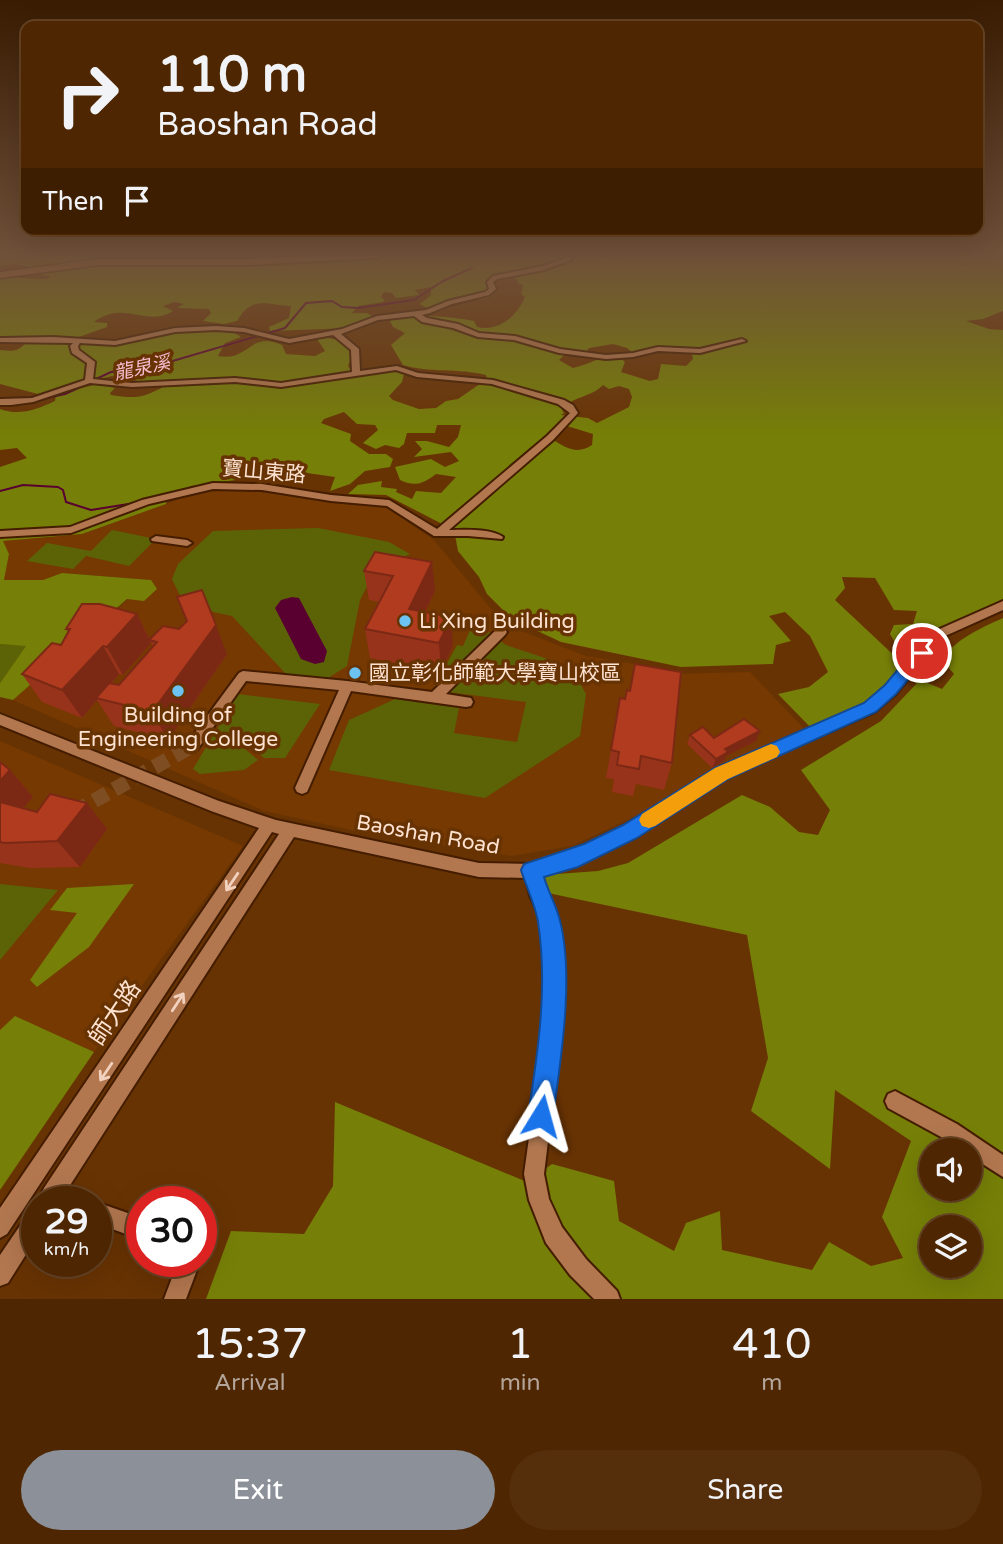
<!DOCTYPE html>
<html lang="en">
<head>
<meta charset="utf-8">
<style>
	:root { --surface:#4e2602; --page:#552e0c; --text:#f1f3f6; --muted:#b3a599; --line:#654324; --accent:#8c9099 }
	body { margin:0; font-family:"Varela Round","Noto Sans TC",sans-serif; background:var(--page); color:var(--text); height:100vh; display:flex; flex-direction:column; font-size:26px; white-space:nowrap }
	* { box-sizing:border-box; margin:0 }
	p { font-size:23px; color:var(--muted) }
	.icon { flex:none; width:38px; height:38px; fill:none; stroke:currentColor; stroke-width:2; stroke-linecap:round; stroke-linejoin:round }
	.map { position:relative; height:1299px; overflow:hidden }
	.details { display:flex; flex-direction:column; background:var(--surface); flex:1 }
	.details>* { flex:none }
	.top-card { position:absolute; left:21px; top:21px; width:962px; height:214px; border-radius:14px; box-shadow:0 7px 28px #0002,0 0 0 2px var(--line); background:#4e2602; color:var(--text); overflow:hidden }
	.buttons { position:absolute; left:919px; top:1138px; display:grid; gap:14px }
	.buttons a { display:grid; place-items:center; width:63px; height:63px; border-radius:50%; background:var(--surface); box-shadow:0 7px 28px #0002,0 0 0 2px var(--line); font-size:35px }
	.speed { position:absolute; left:21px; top:1186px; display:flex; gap:14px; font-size:35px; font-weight:700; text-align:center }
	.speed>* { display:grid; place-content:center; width:91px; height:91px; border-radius:50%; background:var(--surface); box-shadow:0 7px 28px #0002,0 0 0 2px var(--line); line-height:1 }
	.speed small { font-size:18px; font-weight:400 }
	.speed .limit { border:10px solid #d22; background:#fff; color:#111 }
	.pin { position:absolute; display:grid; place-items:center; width:60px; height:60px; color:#fff; margin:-30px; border:4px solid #fff; border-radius:50%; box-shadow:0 2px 7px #0007 }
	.me { position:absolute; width:77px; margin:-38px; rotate:8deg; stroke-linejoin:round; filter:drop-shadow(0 0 5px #0008) }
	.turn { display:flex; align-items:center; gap:24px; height:147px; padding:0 21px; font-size:32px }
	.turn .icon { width:91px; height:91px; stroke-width:2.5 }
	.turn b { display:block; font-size:49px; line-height:60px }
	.then { display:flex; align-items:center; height:66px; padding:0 21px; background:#0003; gap:14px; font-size:26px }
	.eta { display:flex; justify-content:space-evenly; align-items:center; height:119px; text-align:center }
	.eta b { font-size:42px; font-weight:600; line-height:49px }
	.primary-button { display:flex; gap:14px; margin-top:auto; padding:14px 21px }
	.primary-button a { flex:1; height:80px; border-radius:42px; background:var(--accent); color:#fff; font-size:28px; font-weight:600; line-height:80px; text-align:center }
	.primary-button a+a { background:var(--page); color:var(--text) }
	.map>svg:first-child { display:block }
	.built { fill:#753901 }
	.green { fill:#5c6306 }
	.forest { fill:#767f07; fill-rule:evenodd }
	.water { fill:#590031 }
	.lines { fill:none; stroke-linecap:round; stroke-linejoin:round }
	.stream { stroke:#590031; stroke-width:2 }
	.street-tunnel { stroke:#7e4d22; stroke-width:15; stroke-dasharray:15 8; stroke-linecap:butt }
	.street-casing { stroke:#441d00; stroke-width:4 }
	.secondary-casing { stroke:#441d00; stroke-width:3 }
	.street { fill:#b2774f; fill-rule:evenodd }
	.secondary { fill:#b77240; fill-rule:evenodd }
	.wall { fill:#97331a; fill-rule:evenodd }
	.shaded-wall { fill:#7b2915 }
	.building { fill:#b03b1e; stroke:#7b2915; stroke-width:2 }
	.oneway { stroke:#f2d2be }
	.route { fill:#1a73e8; stroke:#114b97; stroke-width:2 }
	.slow { fill:#f59e0b }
	.poi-dot { fill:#6cc3f2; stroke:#683303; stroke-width:2.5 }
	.labels { text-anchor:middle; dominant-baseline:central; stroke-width:7; stroke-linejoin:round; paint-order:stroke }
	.far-water-label { font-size:19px; font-style:italic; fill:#f8bcd2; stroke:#683303 }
	.street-label { font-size:21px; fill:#fde2d1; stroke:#683303 }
	.poi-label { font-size:21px; fill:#fde2d1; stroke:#683303; text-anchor:start }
	.near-street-label { font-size:24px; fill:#fde2d1; stroke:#683303 }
</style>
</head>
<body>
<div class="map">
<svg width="1003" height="1299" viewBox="0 0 1003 1299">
	<rect width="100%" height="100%" fill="#683303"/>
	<g class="built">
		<polygon points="230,489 382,505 434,540 493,611 516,629 586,656 648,666 668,674 750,672 809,734 572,846 511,856 374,835 264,811 13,700 150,580 63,573 43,580 4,580 9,554 2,541 82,534 193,494"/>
		<polygon points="0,741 243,846 94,1052 15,1017 0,1030"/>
	</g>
	<g class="green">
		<polygon points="318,528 389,542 410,554 376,569 360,600 347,666 328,678 286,674 232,616 213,612 205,605 186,608 172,579 178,564 213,531"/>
		<polygon points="112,530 156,539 129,566 86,556 73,569 27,561 47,543 91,551"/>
		<polygon points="474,621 506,645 557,662 577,678 586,694 580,736 485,798 329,770 349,720 395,699 459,708 454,733 517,742 526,702 433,690 457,645 463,646"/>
		<polygon points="0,644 27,645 0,683"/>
		<polygon points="238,694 320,704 285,758 264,758 251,746 254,741 251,736 243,737 239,748 245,749 258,760 244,770 200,774 193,769"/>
		<polygon points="0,884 58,890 0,960"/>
	</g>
	<g class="forest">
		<polygon points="12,255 105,255 36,268 14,264 0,266 0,259"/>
		<path d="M 391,255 L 569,255 L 576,257 L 578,255 C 593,255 606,260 620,259 L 620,255 L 1003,255 L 1003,311 L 983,319 L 966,321 L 989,329 L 1003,330 L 1003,599 L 959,622 L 923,648 L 909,653 L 898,648 L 890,634 L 894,625 L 913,624 L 917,611 L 894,610 L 875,578 L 842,577 L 845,588 L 835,600 L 901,662 L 900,675 L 869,704 L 813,730 L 778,694 L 809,687 L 828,672 L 810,636 L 785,612 L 769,616 L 791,641 L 776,645 L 773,664 L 681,667 L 561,642 L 512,619 L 487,594 L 479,577 L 458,551 L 455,535 L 448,527 L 386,495 L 348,494 L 358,485 L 382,481 L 381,487 L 397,489 L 396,492 L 412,499 L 416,491 L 441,493 L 456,477 L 436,474 C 423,484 415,487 400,480 L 395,467 L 431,459 L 445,467 L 459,461 L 451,452 L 414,457 L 422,449 L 415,441 L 427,441 L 449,447 L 458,437 L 461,425 L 437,425 L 435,433 L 407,433 L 404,444 L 399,448 L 385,445 L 376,449 L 363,443 L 378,430 L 375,425 L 357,424 L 344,412 L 324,419 L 321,423 L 351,434 L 350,441 L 369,454 L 386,454 L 393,459 L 390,467 L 365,471 L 350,484 L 330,491 L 335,477 L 307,473 L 300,484 L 258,477 L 191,486 L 167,497 L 166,504 L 82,534 L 3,541 L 9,554 L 4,580 L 43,580 L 62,573 L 151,580 L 157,589 L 144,601 L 127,599 L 13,700 L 0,697 L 0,683 L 26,646 L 0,644 L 0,467 L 27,458 L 17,448 L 0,450 L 0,409 C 19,416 36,410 55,401 L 56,395 L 61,393 L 98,384 L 115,388 L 110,393 L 111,395 C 136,399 143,398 165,386 L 112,376 L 38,394 L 0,384 L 0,350 C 20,352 17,350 31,339 C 58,338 85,347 113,345 C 141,342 220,318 241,337 L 225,343 L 218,356 C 249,362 250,330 282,345 L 286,354 L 315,356 L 325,351 L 317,339 L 318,336 L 348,342 L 354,354 L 348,365 L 349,368 C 369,376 389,367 404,374 L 402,382 L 389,396 L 393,400 L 419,409 L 436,408 L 446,401 L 458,399 L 487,379 L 486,375 C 459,368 429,373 403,365 L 391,345 L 405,333 L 393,327 L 390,321 C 403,312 458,317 474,321 L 477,327 C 499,332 517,316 525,297 L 521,294 L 523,285 L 519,284 L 516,278 C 506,275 498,276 491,284 L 494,291 L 488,298 L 462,301 L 430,310 L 420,304 L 431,295 L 431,287 L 415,290 L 419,295 L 396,298 L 392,293 L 384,292 L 381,297 L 385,300 L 383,302 L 358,306 L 352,313 L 367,313 L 375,318 L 349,328 L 270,331 L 269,327 L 289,318 L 291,306 C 265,305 252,295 237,321 L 224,324 L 203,321 L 211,313 L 209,309 L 177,308 L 184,304 L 174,302 L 163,306 L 173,311 C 146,328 124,299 94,322 L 107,323 L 107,327 L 76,338 L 0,338 L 0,277 L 46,279 L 51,276 L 41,275 L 41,271 L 115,263 L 243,265 L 367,261 ZM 613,344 L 627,348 L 634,354 L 668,349 L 692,354 L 693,359 L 686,366 L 661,364 L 658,379 L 650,381 L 621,372 L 625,362 C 612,348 590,365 573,368 L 559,360 L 565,354 L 591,356 L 593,354 L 587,350 L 589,348 ZM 603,385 L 609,389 L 619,386 L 629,389 L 632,397 L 629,407 L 597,423 L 588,418 L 561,415 L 564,413 L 562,410 C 570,397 592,397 603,385 ZM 567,426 L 593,434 L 592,445 C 577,455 566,448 552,439 L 555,430 L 562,431 Z"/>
		<path d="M 1003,618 L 1003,1299 L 206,1299 L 231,1231 L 304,1234 L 333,1186 L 335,1102 L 527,1182 L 552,1164 L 614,1181 L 619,1221 L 674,1251 L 686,1223 L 720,1211 L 722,1250 L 812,1270 L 829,1242 L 871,1266 L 903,1258 L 882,1217 L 911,1141 L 835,1090 L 830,1169 L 751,1111 L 768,1058 L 747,935 L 548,893 L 543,875 L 598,871 L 628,863 L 742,795 L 770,807 L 799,832 L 818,835 L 830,810 L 801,770 L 881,721 L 920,680 L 942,689 L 954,674 L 942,660 C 955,639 981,628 1003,618 ZM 931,1150 L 970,1150 L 970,1188 L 931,1188 ZM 931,1227 L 970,1227 L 970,1265 L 931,1265 Z"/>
		<polygon points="134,884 89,947 37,987 30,980 77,913 50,910 67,888"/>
		<polygon points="15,1016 94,1052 0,1190 0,1030"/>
	</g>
	<polygon class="water" points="292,597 299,598 327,651 324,662 315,664 301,659 275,608 281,600"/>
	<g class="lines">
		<g class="stream">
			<polyline points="94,380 111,372 142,370 285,328 306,303 332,301 342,307 358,308 414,300 443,281 472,268"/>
			<polyline points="38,400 65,394 85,385"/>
			<polyline points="0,406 25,403"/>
			<polyline points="0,491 23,485 58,487 63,490 66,502 91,510 135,503"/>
			<polyline points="166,499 217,488"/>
		</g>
		<polyline class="street-tunnel" points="74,812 192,746"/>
		<g class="street-casing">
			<g id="street">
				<path d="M 567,255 L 573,255 L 571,260 L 544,270 L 497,279 L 493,282 L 496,289 L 489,295 L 452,304 L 430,313 L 422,315 L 427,318 L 458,324 L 479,333 L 515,336 L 560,349 L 606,355 L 633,353 L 658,347 L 700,349 L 742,339 L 746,341 L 700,353 L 658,351 L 633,357 L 606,359 L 559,353 L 514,340 L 478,337 L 453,328 L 422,322 L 414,316 L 378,320 L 341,334 L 359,349 L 360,371 L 397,366 L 418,373 L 493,380 L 564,400 L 573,405 L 578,413 L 553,440 L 449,530 C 465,530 490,528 503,537 L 502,539 L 468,536 L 434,536 L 387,506 L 331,501 L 262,490 L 213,489 L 149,504 L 71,533 L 0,537 L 0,531 L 70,527 L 142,500 L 213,483 L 262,484 L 331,495 L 389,500 L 437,529 L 547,436 L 570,413 L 558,404 L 492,384 L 417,377 L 396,370 L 281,387 L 235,382 L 132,387 L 90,383 L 33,402 L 11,405 L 0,405 L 0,399 L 32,398 L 85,380 L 87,363 L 72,353 L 70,346 L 73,343 L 0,342 L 0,338 L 53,337 L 115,341 L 175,328 L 216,326 L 244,328 L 289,339 L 342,329 L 377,316 L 426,310 L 448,301 L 485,292 L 489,289 L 487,282 L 493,276 L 543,266 L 566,258 ZM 216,330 L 244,332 L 289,343 L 333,335 L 351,350 L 352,372 L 281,383 L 235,378 L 132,383 L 93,379 L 95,362 L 79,350 L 78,346 L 80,343 L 115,345 L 175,332 Z"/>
				<polygon points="156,536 187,540 192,543 187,546 152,541 151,539"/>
				<polygon points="1003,601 1003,610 943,637 896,694 875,712 727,777 635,836 576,865 541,876 546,894 557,918 563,971 560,1043 544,1174 549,1199 562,1227 586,1259 617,1291 620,1299 594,1299 570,1275 546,1243 529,1200 524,1174 542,1043 545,971 541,919 530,896 526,878 479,877 294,837 67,1190 78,1195 81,1202 37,1202 44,1188 279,834 272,832 7,1234 0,1238 0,1208 259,828 211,811 0,725 0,714 219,801 276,820 479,863 532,864 568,854 625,826 717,769 865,704 886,686 935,631"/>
				<polygon points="501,628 505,629 507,632 505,635 446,694 471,698 473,702 471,706 466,707 351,691 307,792 302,794 297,792 295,788 339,690 246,681 197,750 192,752 187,750 185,746 239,673 243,671 347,681 432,692 497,629"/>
				<polygon points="895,1091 957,1124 1003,1155 1003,1177 970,1156 970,1150 960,1150 943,1138 888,1108 885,1101 888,1094"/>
				<polygon points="94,1202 96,1202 142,1218 142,1240 96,1223 96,1202"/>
				<polygon points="37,1208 37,1237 8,1283 0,1286 0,1255 30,1211"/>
				<polygon points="178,1262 200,1262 186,1299 164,1299"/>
			</g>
		</g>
		<g class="secondary-casing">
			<polygon id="secondary" points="339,255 384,255 380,258 251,265 100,265 0,278 0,272 100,259 251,259"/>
		</g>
		<use href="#street" class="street"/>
		<use href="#secondary" class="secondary"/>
	</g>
	<g class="wall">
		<polygon points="375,552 435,591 425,612 453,645 441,672 370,658 365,629 380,602 369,600 364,571"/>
		<path d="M 137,614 L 150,640 L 227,654 L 168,740 L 114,726 L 97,700 L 82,718 L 42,702 L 22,674 L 61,645 L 68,632 L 66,629 ZM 151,643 L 153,647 L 119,685 L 112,683 L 119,674 L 123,675 Z"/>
		<polygon points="635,664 672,763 664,790 636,784 633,796 612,792 614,779 606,778 620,698 625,699 629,691"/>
		<polygon points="690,735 714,738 756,741 726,756 724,761 712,768 687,744"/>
		<polygon points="0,762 10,770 33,797 23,808 37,812 87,803 107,829 80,867 30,868 0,863"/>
	</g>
	<g class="shaded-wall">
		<polygon points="432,562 435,591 412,638 409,609"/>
		<polygon points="202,590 227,654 168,740 152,712"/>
		<polygon points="137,614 151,643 123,675 107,647"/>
		<polygon points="451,617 453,645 441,672 439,643"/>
		<polygon points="103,646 119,674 98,699 96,698 97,700 82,718 62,690"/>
		<polygon points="760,731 756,741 726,756 724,761 712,768 716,759 725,749"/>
		<polygon points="10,770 33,797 9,824 0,814 0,781"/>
		<polygon points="87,803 107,829 80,867 57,841"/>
	</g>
	<g class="building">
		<polygon points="375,552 432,562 409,609 451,617 439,643 365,629 393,576 364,571"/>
		<polygon points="202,590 216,625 152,712 96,698 109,683 119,685 157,642 149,640 163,626 179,629 187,621 177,597"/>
		<polygon points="82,604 100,604 137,614 107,647 103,646 62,690 22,674 52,643 61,645 70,629 66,629"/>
		<polygon points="635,664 681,672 672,763 641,756 639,769 617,765 619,752 611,750 620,698 625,699 627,690 630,691"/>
		<polygon points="744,719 760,731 725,749 728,752 716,759 690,735 703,727 714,738"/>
		<polygon points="0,762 10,770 0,781"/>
		<polygon points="50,794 87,803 57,841 5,843 0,842 0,802 37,812"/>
	</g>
	<defs><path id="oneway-shaft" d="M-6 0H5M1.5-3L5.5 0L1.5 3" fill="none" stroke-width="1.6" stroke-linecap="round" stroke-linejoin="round" transform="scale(1.75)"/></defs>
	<g class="oneway">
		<use href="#oneway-shaft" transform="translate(232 882) rotate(124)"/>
		<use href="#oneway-shaft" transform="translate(178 1002) rotate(-57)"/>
		<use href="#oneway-shaft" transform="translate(106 1072) rotate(124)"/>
	</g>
	<linearGradient id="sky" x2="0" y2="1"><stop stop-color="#391c02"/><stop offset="0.58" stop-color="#6f5039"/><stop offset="1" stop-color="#6f5039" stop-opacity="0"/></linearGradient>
	<rect width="1003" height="436" fill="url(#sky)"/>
	<path class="route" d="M 922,647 L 930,653 L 927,657 L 896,694 L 876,712 L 728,779 L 637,838 L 578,867 L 544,877 C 548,891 555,903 559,917 C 575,973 561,1059 553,1116 L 550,1125 L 541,1129 L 532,1125 L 528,1116 C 538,1052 548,987 538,922 C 536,907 526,886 521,870 L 524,864 L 584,844 L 623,825 L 715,768 L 864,703 L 885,685 L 916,648 Z"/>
	<polygon class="slow" points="771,744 777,746 780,752 777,757 728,779 655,826 649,828 642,826 639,820 642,814 715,768"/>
	<g class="poi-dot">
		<circle cx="405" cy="621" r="7"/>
		<circle cx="355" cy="673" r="7"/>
		<circle cx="178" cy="691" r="7"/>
	</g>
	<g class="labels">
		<g class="far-water-label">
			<text transform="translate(142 368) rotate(-12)">龍泉溪</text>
		</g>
		<g class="street-label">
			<text transform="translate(264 472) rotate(5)">寶山東路</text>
			<text transform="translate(428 835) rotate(10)">Baoshan Road</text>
		</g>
		<g class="poi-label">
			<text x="419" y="621">Li Xing Building</text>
			<text x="369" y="673">國立彰化師範大學寶山校區</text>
			<text x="178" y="715" text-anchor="middle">Building of<tspan x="178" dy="24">Engineering College</tspan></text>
		</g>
		<g class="near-street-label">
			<text transform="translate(115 1013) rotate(-56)">師大路</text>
		</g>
	</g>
</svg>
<div class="buttons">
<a><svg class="icon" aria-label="sound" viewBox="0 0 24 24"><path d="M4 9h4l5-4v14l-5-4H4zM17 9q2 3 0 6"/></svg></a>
<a><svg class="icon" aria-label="layers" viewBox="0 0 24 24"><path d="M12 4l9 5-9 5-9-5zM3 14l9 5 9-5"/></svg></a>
</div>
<div class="speed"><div>29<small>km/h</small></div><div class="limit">30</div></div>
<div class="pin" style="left:922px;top:653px;background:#d93025"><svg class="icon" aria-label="arrive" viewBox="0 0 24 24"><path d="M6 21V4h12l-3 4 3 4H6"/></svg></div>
<svg class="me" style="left:541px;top:1116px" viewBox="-20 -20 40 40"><path d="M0-17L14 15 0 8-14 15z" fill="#1a73e8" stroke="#fff" stroke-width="4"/></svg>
<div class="top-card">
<div class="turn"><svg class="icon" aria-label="right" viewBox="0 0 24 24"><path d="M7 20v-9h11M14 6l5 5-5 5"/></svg><div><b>110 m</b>Baoshan Road</div></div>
<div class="then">Then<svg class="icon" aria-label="arrive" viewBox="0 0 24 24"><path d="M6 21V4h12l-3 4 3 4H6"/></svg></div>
</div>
</div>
<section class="details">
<div class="eta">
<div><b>15:37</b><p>Arrival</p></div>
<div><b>1</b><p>min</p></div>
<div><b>410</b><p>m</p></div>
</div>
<div class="primary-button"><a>Exit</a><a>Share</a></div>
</section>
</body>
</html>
